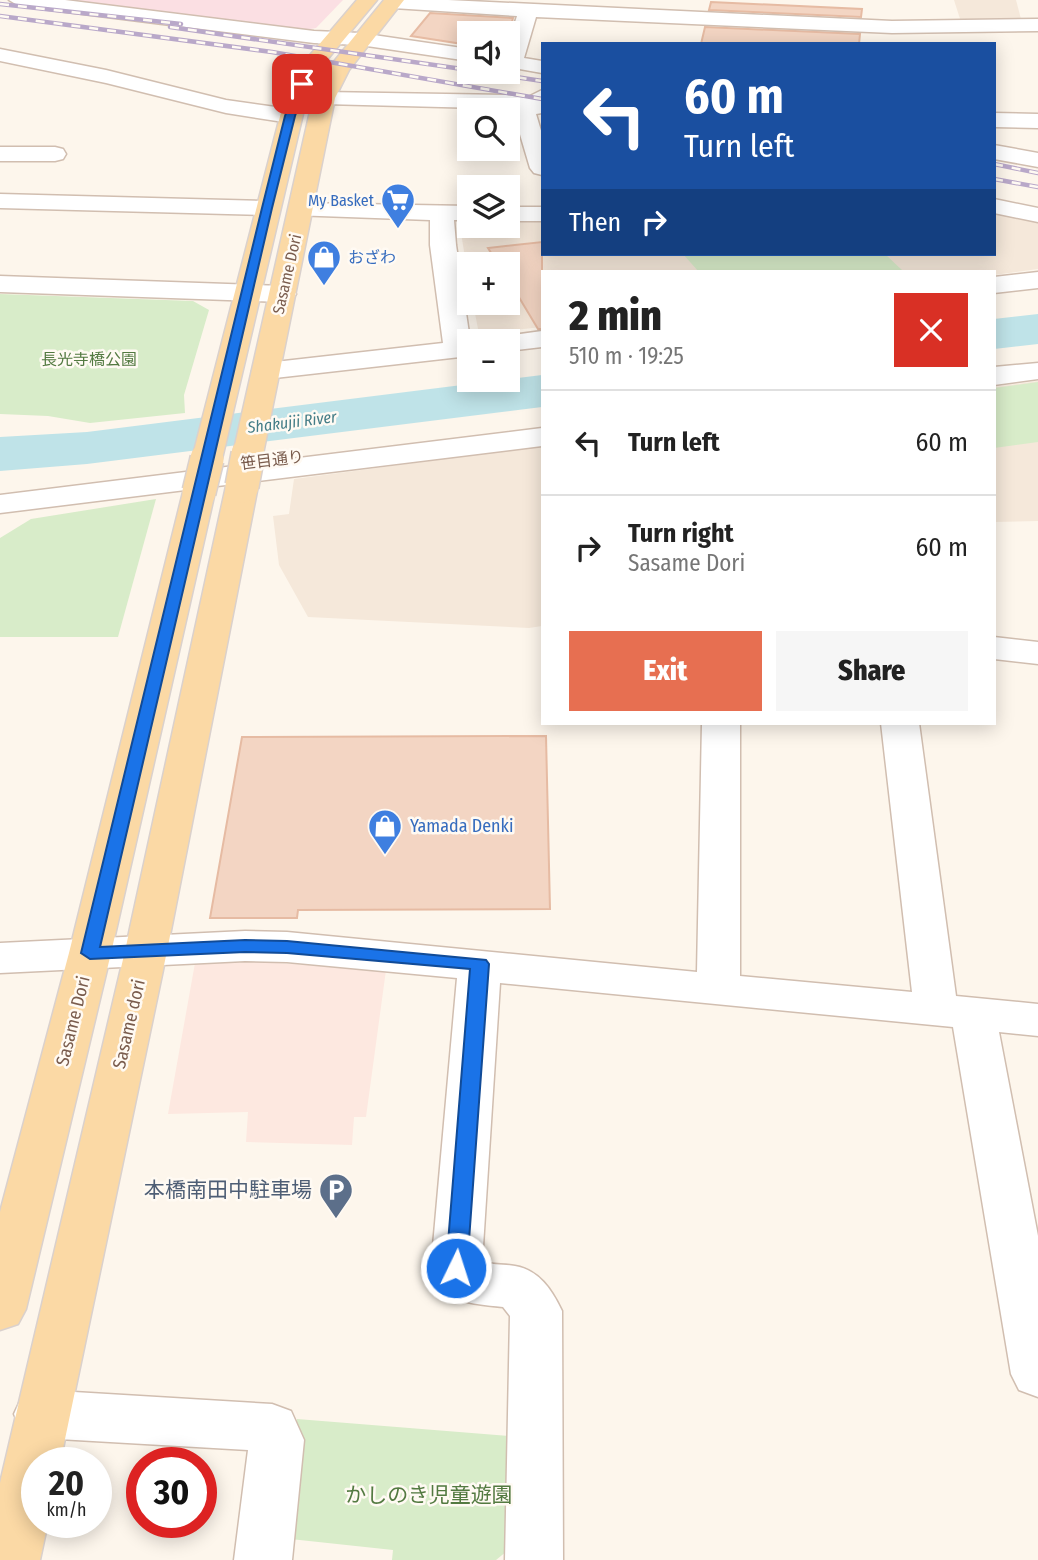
<!DOCTYPE html>
<html lang="en">
<head>
<meta charset="utf-8">
<style>
	:root { --surface:#fff; --page:#f6f6f6; --text:#222; --muted:#767676; --line:#e0e0e0; --accent:#e76f51 }
	body { margin:0; font-family:"Fira Sans Condensed","Noto Sans JP",sans-serif; background:var(--page); color:var(--text); height:100vh; display:flex; flex-direction:column; font-size:26px; white-space:nowrap }
	* { box-sizing:border-box; margin:0 }
	p { font-size:23px; color:var(--muted) }
	.icon { flex:none; width:38px; height:38px; fill:none; stroke:currentColor; stroke-width:2; stroke-linecap:round; stroke-linejoin:round }
	.map { position:relative; flex:1; overflow:hidden }
	.details { position:absolute; left:541px; top:270px; width:455px; height:455px; display:flex; flex-direction:column; background:var(--surface); border-radius:0px; box-shadow:0 4px 18px #0003 }
	.details>* { flex:none }
	.top-card { position:absolute; left:541px; top:42px; width:455px; height:214px; border-radius:0px; box-shadow:0 4px 18px #0003; background:#1a4fa0; color:#fff; overflow:hidden }
	.controls { position:absolute; left:457px; top:21px; display:grid; gap:14px }
	.controls a { display:grid; place-items:center; width:63px; height:63px; border-radius:0px; background:var(--surface); box-shadow:0 4px 18px #0003; font-size:35px }
	.speed { position:absolute; left:21px; top:1447px; display:flex; gap:14px; font-size:35px; font-weight:700; text-align:center }
	.speed>* { display:grid; place-content:center; width:91px; height:91px; border-radius:50%; background:var(--surface); box-shadow:0 4px 18px #0003; line-height:1 }
	.speed small { font-size:18px; font-weight:400 }
	.speed .limit { border:10px solid #d22; background:#fff; color:#111 }
	.pin { position:absolute; display:grid; place-items:center; width:60px; height:60px; color:#fff; margin:-30px; border-radius:14px; box-shadow:0 4px 10px #0006 }
	.me { position:absolute; width:77px; margin:-38px; rotate:4deg; stroke-linejoin:round; filter:drop-shadow(0 0 5px #0008) }
	.turn { display:flex; align-items:center; gap:24px; height:147px; padding:0 28px; font-size:32px }
	.turn .icon { width:91px; height:91px; stroke-width:2.5 }
	.turn b { display:block; font-size:49px; line-height:60px }
	.then { display:flex; align-items:center; height:66px; padding:0 28px; background:#0003; gap:14px; font-size:26px }
	.round { display:grid; place-items:center; flex:none; width:74px; height:74px; border-radius:0px; background:var(--page) }
	.headline { display:flex; align-items:center; justify-content:space-between; height:119px; padding:0 28px }
	h1 { font-size:42px; font-weight:800; line-height:52px }
	.button { display:flex; gap:14px; margin-top:auto; padding:14px 28px }
	.button a { flex:1; height:80px; border-radius:0px; background:var(--accent); color:#fff; font-size:28px; font-weight:800; line-height:80px; text-align:center }
	.button a+a { background:var(--page); color:var(--text) }
	ul { padding:0; list-style:none }
	li { display:flex; align-items:center; gap:21px; height:105px; padding:0 28px; border-top:2px solid var(--line) }
	li div { flex:1 }
	li b { display:block; font-size:26px }
	li em { font-style:normal }
	.map>svg:first-child { display:block }
	.residential { fill:#f5e8da }
	.commercial { fill:#fde8e0 }
	.medical { fill:#fbdfe3 }
	.green { fill:#d8ecc9 }
	.lines { fill:none; stroke-linecap:round; stroke-linejoin:round }
	.river { fill:#bfe3e8; fill-rule:evenodd }
	.building { fill:#f3d5c3; stroke:#e6bba3; stroke-width:2 }
	.minor-casing { stroke:#d1beb0; stroke-width:3 }
	.major-casing { stroke:#dad1cd; stroke-width:3 }
	.minor { fill:#fff; fill-rule:evenodd }
	.major { fill:#fbd9a5; fill-rule:evenodd }
	.rail-casing { stroke:#b9a8c9; stroke-width:4.5 }
	.rail { stroke:#fffaf3; stroke-width:2.5; stroke-dasharray:9; stroke-linecap:butt }
	.major-bridge-casing { stroke:#dad1cd; stroke-width:36; stroke-linecap:butt }
	.major-bridge { stroke:#fbd9a5; stroke-width:33 }
	.route { fill:#1a73e8; stroke:#114b97; stroke-width:2 }
	.labels { text-anchor:middle; dominant-baseline:central; stroke-width:5; stroke-linejoin:round; paint-order:stroke }
	.far-shop-label { font-size:16px; fill:#366cbe; stroke:#fffaf3; text-anchor:end }
	.far-street-label { font-size:16px; fill:#7a5c4d; stroke:#fffaf3 }
	.far-park-label { font-size:16px; fill:#537a41; stroke:#fffaf3 }
	.far-water-label { font-size:16px; font-style:italic; fill:#437c86; stroke:#fffaf3 }
	.shop-label { font-size:18px; fill:#366cbe; stroke:#fffaf3; text-anchor:start }
	.street-label { font-size:18px; fill:#7a5c4d; stroke:#fffaf3 }
	.near-service-label { font-size:21px; fill:#4e5e75; stroke:#fffaf3; text-anchor:end }
	.near-park-label { font-size:21px; fill:#537a41; stroke:#fffaf3 }
</style>
</head>
<body>
<div class="map">
<svg width="1038" height="1560" viewBox="0 0 1038 1560">
	<rect width="100%" height="100%" fill="#fdf6ec"/>
	<g class="residential">
		<polygon points="954,0 1016,0 1021,19 961,22"/>
		<polygon points="994,214 1038,222 1038,269 994,275 994,271 542,271 542,327 479,334 473,303 508,303 508,264 469,264 469,281 459,221 469,217 469,226 508,226 508,218 542,218 542,254 994,254"/>
		<polygon points="1038,381 1038,521 994,522 994,387"/>
		<polygon points="542,446 542,626 529,628 308,617 279,565 273,516 289,514 294,479"/>
	</g>
	<polygon class="commercial" points="261,962 386,970 366,1117 354,1117 352,1145 246,1142 248,1112 168,1114 195,963"/>
	<polygon class="medical" points="69,0 343,0 316,28 305,30"/>
	<g class="green">
		<polygon points="683,254 885,254 903,271 698,271"/>
		<polygon points="0,294 193,301 209,310 184,395 185,413 90,423 48,416 0,414"/>
		<polygon points="1038,382 1038,442 994,448 994,388"/>
		<polygon points="156,499 118,637 0,637 0,538 31,519"/>
		<polygon points="297,1419 509,1436 507,1551 496,1560 392,1560 393,1550 281,1538"/>
	</g>
	<g class="lines">
		<g class="river">
			<polygon points="1038,314 1038,344 994,349 994,319"/>
			<polygon points="542,375 542,407 87,464 0,471 0,437 87,432"/>
		</g>
	</g>
	<g class="building">
		<polygon points="711,2 862,9 861,17 709,10"/>
		<polygon points="430,13 513,18 508,37 508,33 469,33 469,45 411,36"/>
		<polygon points="705,27 860,34 859,44 701,44"/>
		<polygon points="542,242 542,329 538,329 508,279 508,264 498,264 488,248"/>
		<polygon points="546,736 550,909 298,910 297,918 210,918 242,737"/>
	</g>
	<g class="lines">
		<g class="minor-casing">
			<g id="minor">
				<polygon points="9,0 65,0 314,31 360,33 469,49 469,61 360,45 314,43 19,6"/>
				<polygon points="385,0 448,0 892,21 1038,19 1038,31 892,33 536,17 524,58 542,61 542,73 508,67 508,44 517,16 393,8 386,6"/>
				<polygon points="0,49 106,70 226,100 290,109 298,111 301,116 298,121 290,123 226,113 106,83 0,61"/>
				<polygon points="542,90 542,113 536,114 542,134 542,175 534,173 530,168 514,114 517,109 324,104 316,103 313,98 316,93 324,92 507,95 526,98"/>
				<polygon points="994,113 1038,114 1038,128 994,127"/>
				<polygon points="994,145 1038,153 1038,167 994,159"/>
				<polygon points="0,147 55,147 63,149 66,154 63,159 55,161 0,161"/>
				<polygon points="0,194 267,201 276,203 279,208 276,213 267,215 0,208"/>
				<polygon points="994,199 1038,208 1038,222 994,213"/>
				<polygon points="301,203 469,206 469,220 454,220 456,245 470,340 475,341 469,341 469,356 266,379 256,377 252,371 256,365 266,363 443,343 430,245 430,220 292,215 289,210 292,205"/>
				<rect x="508" y="207" width="34" height="14"/>
				<polygon points="1038,272 1038,288 994,293 994,277"/>
				<polygon points="0,276 283,286 292,288 296,294 292,300 283,302 0,292"/>
				<polygon points="542,331 542,347 508,351 508,341 495,341 498,337"/>
				<polygon points="1038,363 1038,379 994,385 994,367"/>
				<polygon points="542,428 542,446 0,513 0,495"/>
				<polygon points="994,637 1038,642 1038,664 994,659"/>
				<path d="M 702,723 L 740,723 L 740,976 L 912,992 L 881,723 L 919,723 L 956,996 L 1038,1004 L 1038,1036 L 999,1032 L 1038,1236 L 1038,1397 L 1019,1390 L 1011,1374 L 953,1027 L 500,983 L 482,1262 C 492,1265 504,1264 515,1266 C 539,1270 552,1290 562,1311 L 563,1560 L 505,1560 L 510,1316 L 503,1307 C 466,1303 449,1304 431,1268 L 457,978 L 287,962 L 245,961 L 0,973 L 0,943 L 245,931 L 287,932 L 697,972 Z"/>
				<polygon points="41,1390 272,1404 291,1411 304,1440 292,1560 234,1560 248,1450 41,1438 22,1431 14,1414 22,1397"/>
			</g>
		</g>
		<g class="major-casing">
			<g id="major">
				<polygon points="357,0 377,0 321,67 307,97 222,459 218,465 207,468 196,465 192,459 285,97 305,61"/>
				<polygon points="384,0 404,0 349,70 335,98 263,454 259,460 248,463 237,460 233,454 313,98 332,64"/>
				<polygon points="242,477 253,479 258,486 167,951 60,1463 37,1463 37,1522 48,1522 40,1560 0,1560 0,1483 125,951 226,486 231,479"/>
				<polygon points="199,483 210,485 215,492 111,953 26,1309 18,1324 0,1330 0,1212 69,953 183,492 188,485"/>
			</g>
		</g>
		<use href="#minor" class="minor"/>
		<use href="#major" class="major"/>
		<g class="rail-casing">
			<g id="rail">
				<polyline points="0,4 181,24"/>
				<polyline points="0,16 272,52 542,99"/>
				<polyline points="170,27 469,70"/>
				<polyline points="482,72 542,81"/>
				<polyline points="994,164 1038,173"/>
				<polyline points="994,179 1038,187"/>
			</g>
		</g>
		<use href="#rail" class="rail"/>
		<g class="major-bridge-casing">
			<g id="major-bridge">
				<polyline points="242,486 248,454"/>
				<polyline points="199,492 207,459"/>
			</g>
		</g>
		<use href="#major-bridge" class="major-bridge"/>
	</g>
	<polygon class="route" points="302,81 306,84 295,116 272,208 100,947 245,940 287,941 486,960 489,964 467,1268 463,1274 456,1277 449,1274 446,1268 470,969 287,953 245,952 90,959 81,953 262,208 285,116 297,84"/>
	<defs>
		<g id="supermarket-pin" transform="scale(1.75)"><path d="M0 17L-7.5 6A9.5 9.5 0 1 1 7.5 6Z" fill="#3f7fe0" stroke="#fffaf3"/><path d="M-6-5.5h2.5l.6 2H6L4.5 2H-2.5L-4.4-4H-6ZM-1.5 3.2a1.3 1.3 0 1 0 .1 0ZM3 3.2a1.3 1.3 0 1 0 .1 0Z" fill="#fff"/></g>
		<g id="shop-pin" transform="scale(1.75)"><path d="M0 17L-7.5 6A9.5 9.5 0 1 1 7.5 6Z" fill="#3f7fe0" stroke="#fffaf3"/><path d="M-5-2.5h2.3a2.7 3.5 0 0 1 5.4 0H5L5.5 6h-11ZM-1.5-2.5h3a1.5 2.3 0 0 0-3 0Z" fill="#fff"/></g>
		<g id="parking-pin" transform="scale(1.75)"><path d="M0 17L-7.5 6A9.5 9.5 0 1 1 7.5 6Z" fill="#5c6f8a" stroke="#fffaf3"/><path d="M-3.5-5.5H1a3.5 3.5 0 0 1 0 7H-1V5.5H-3.5ZM-1-3.4V-.6H.8a1.4 1.4 0 0 0 0-2.8Z" fill="#fff"/></g>
	</defs>
	<g fill-rule="evenodd">
		<use href="#supermarket-pin" x="398" y="200"/>
		<use href="#shop-pin" x="324" y="257"/>
		<use href="#shop-pin" x="385" y="826"/>
		<use href="#parking-pin" x="336" y="1190"/>
	</g>
	<g class="labels">
		<g class="far-shop-label">
			<text x="374" y="200">My Basket</text>
			<text x="348" y="257" text-anchor="start">おざわ</text>
		</g>
		<g class="far-street-label">
			<text transform="translate(287 274) rotate(-77)">Sasame Dori</text>
			<text transform="translate(272 460) rotate(-7)">笹目通り</text>
		</g>
		<g class="far-park-label">
			<text x="89" y="359">長光寺橋公園</text>
		</g>
		<g class="far-water-label">
			<text transform="translate(292 422) rotate(-7)">Shakujii River</text>
		</g>
		<g class="shop-label">
			<text x="410" y="826">Yamada Denki</text>
		</g>
		<g class="street-label">
			<text transform="translate(73 1021) rotate(-76)">Sasame Dori</text>
			<text transform="translate(129 1024) rotate(-77)">Sasame dori</text>
		</g>
		<g class="near-service-label">
			<text x="312" y="1190">本橋南田中駐車場</text>
		</g>
		<g class="near-park-label">
			<text x="429" y="1495">かしのき児童遊園</text>
		</g>
	</g>
</svg>
<div class="controls">
<a><svg class="icon" aria-label="sound" viewBox="0 0 24 24"><path d="M4 9h4l5-4v14l-5-4H4zM17 9q2 3 0 6"/></svg></a>
<a><svg class="icon" aria-label="search" viewBox="0 0 24 24"><circle cx="10" cy="10" r="6"/><path d="M15 15l6 6"/></svg></a>
<a><svg class="icon" aria-label="layers" viewBox="0 0 24 24"><path d="M12 4l9 5-9 5-9-5zM3 14l9 5 9-5"/></svg></a>
<a>+</a>
<a>−</a>
</div>
<div class="speed"><div>20<small>km/h</small></div><div class="limit">30</div></div>
<div class="pin" style="left:302px;top:84px;background:#d93025"><svg class="icon" aria-label="arrive" viewBox="0 0 24 24"><path d="M6 21V4h12l-3 4 3 4H6"/></svg></div>
<svg class="me" style="left:456px;top:1268px" viewBox="-20 -20 40 40"><circle r="17" fill="#1a73e8" stroke="#fff" stroke-width="3"/><path d="M0-11L8 9 0 5-8 9z" fill="#fff"/></svg>
<div class="top-card">
<div class="turn"><svg class="icon" aria-label="left" viewBox="0 0 24 24"><path d="M17 20v-9H6M10 6l-5 5 5 5"/></svg><div><b>60 m</b>Turn left</div></div>
<div class="then">Then<svg class="icon" aria-label="right" viewBox="0 0 24 24"><path d="M7 20v-9h11M14 6l5 5-5 5"/></svg></div>
</div>
<section class="details">
<div class="headline"><div><h1>2 min</h1><p>510 m · 19:25</p></div><a class="round" style="background:#d93025;color:#fff"><svg class="icon" aria-label="close" viewBox="0 0 24 24"><path d="M6 6l12 12M18 6L6 18"/></svg></a></div>
<ul>
<li><svg class="icon" aria-label="left" viewBox="0 0 24 24"><path d="M17 20v-9H6M10 6l-5 5 5 5"/></svg><div><b>Turn left</b></div><em>60 m</em></li>
<li><svg class="icon" aria-label="right" viewBox="0 0 24 24"><path d="M7 20v-9h11M14 6l5 5-5 5"/></svg><div><b>Turn right</b><p>Sasame Dori</p></div><em>60 m</em></li>
</ul>
<div class="button"><a>Exit</a><a>Share</a></div>
</section>
</div>
</body>
</html>
